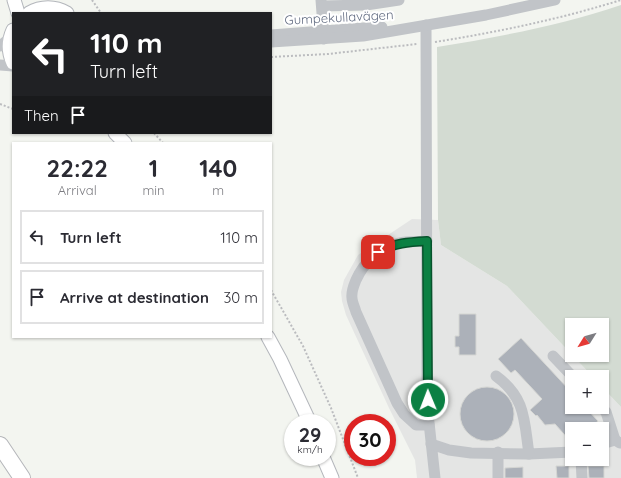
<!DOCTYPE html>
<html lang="en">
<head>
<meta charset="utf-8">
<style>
	:root { --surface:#fff; --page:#f2f2f3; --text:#2b2b33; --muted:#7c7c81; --line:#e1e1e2 }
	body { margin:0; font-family:Quicksand,sans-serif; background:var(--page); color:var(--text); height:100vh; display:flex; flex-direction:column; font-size:15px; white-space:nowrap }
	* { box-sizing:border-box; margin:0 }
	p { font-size:13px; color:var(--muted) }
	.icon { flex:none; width:22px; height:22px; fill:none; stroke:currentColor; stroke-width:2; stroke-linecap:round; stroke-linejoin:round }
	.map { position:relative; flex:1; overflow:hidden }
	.drawer { position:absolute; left:12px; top:142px; width:260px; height:196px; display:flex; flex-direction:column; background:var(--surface); border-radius:0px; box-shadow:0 1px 3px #0004 }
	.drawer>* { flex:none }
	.guide { position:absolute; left:12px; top:12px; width:260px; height:122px; border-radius:0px; box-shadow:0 1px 3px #0004; background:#202124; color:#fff; overflow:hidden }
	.needle { width:26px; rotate:233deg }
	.controls { position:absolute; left:565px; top:318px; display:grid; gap:8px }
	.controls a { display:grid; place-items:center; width:44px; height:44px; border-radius:0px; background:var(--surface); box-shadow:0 1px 3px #0004; font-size:20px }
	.speed { position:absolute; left:284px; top:414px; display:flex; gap:8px; font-size:20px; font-weight:700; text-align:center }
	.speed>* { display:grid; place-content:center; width:52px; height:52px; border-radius:50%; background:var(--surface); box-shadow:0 1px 3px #0004; line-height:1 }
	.speed small { font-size:10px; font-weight:400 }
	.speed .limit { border:6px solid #d22; background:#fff; color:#111 }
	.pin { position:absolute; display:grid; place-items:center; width:34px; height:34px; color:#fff; margin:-17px; border-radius:8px; box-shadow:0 2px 6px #0006 }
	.me { position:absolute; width:44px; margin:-22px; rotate:359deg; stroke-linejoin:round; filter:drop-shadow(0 0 3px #0008) }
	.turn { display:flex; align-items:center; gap:14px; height:84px; padding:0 12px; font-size:18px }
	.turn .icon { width:52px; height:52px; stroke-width:2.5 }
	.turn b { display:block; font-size:28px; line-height:34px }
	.then { display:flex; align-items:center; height:38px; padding:0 12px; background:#0003; gap:8px; font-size:15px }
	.eta { display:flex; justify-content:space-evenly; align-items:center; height:68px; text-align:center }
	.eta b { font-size:24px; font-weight:700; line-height:28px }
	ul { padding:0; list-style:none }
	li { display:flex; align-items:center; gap:12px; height:54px; margin:0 8px 6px; padding:0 4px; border:2px solid var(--line); border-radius:0px }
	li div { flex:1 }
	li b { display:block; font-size:15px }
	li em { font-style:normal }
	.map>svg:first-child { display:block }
	.built { fill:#e4e5e4; fill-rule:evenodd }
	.green { fill:#d3dbd2; fill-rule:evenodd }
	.building { fill:#acb1b9; stroke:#d5d6d3 }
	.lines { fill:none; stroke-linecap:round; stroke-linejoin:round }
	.major-casing { stroke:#b4b7bc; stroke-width:15 }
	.highway-casing { stroke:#b4b6ba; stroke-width:18 }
	.path { stroke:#bbbcbf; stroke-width:2; stroke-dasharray:2 2; stroke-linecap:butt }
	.minor { stroke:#c1c4c8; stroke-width:11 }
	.major { stroke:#fff; stroke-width:13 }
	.highway { stroke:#fff; stroke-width:16 }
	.route-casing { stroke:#07532c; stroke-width:10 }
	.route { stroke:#0b8043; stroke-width:7 }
	.labels { text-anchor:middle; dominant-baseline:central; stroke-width:4; stroke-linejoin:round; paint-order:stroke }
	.street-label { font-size:13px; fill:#636d82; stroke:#fff }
</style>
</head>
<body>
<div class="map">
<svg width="621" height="478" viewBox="0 0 621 478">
	<rect width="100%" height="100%" fill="#f3f5f0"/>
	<path class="built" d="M 412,219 L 438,220 L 441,245 L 507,286 L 593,377 L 572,377 L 572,407 L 602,407 L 602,387 L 621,407 L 621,478 L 417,478 L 415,460 L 389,408 L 346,315 L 342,301 L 341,292 L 344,280 L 358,255 ZM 572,429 L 602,429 L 602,459 L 572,459 Z"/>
	<path class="green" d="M 621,5 L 621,407 L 602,387 L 602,377 L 593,377 L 507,286 L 441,245 L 438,220 L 437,47 C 499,37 562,25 621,5 ZM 572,325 L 602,325 L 602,355 L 572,355 Z"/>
	<g class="building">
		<polygon points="459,314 476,314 476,355 459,355 459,347 455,347 455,336 459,336"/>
		<polygon points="521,338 572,393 572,407 585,407 598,421 589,429 572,429 572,443 555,424 545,425 537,415 536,416 530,410 542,399 515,370 511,373 498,359"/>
		<circle cx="487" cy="414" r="27"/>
		<polygon points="556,466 569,466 569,478 557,478"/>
		<polygon points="588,466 604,466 604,478 589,478"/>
		<polygon points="523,467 523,478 505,478 505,468"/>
	</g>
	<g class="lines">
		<g class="major-casing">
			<g id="major">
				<polyline points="14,0 18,13"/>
				<path d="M 29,13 C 41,6 55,6 67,13"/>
				<path d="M 13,30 C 8,41 8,52 13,63"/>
				<polyline points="115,133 125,143"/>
				<polyline points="268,337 280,359 310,423"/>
				<polyline points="323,457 332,478"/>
			</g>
		</g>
		<g class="highway-casing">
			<polyline id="highway" points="0,445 22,478"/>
		</g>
		<g class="path">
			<polyline points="92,0 101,13"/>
			<path d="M 435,42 C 498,32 560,19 621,0"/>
			<polyline points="271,57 328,54 417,44"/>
			<polyline points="0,104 13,109"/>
			<polyline points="154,133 163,143"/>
			<polyline points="271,290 303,346 331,408 358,478"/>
		</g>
		<g class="minor">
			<polyline points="321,0 324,39"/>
			<polyline points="322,6 366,5 399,0"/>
			<polyline points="426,25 427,386 428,413 435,478"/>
			<polyline points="271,35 363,28 382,27"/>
			<polyline points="271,42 363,36 486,15 555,0"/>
			<polyline points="0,46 10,38"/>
			<polyline points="0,65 13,66"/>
			<path d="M 427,241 C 418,242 408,241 399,243 C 380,247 364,262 356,280 C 354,285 351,291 352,298 C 352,302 355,308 356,312 L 397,403 L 404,414 L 416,425 L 429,425"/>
			<polyline points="553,356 573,377"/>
			<path d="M 496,376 C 526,398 524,420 529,454 L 572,452"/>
			<polyline points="601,407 606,412 615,440"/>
			<polyline points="431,444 449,450 471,453 529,454"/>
			<polyline points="602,444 615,440 620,443"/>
			<polyline points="498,452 498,478"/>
			<polyline points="581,459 582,478"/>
		</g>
		<use href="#major" class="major"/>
		<use href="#highway" class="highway"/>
	</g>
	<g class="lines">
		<g class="route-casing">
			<path id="route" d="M 378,252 C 394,243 409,242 427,241 L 428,400"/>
		</g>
		<use href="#route" class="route"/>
	</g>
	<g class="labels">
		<g class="street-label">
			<text transform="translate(339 17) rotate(-3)">Gumpekullavägen</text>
		</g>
	</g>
</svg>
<div class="controls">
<a><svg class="needle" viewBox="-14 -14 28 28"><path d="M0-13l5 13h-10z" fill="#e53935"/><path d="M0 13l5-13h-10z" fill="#7c7c81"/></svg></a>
<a>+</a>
<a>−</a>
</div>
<div class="speed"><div>29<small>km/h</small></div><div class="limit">30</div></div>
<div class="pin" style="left:378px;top:252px;background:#d93025"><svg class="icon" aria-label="arrive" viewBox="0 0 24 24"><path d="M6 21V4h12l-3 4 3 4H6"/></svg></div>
<svg class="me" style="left:428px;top:400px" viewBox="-20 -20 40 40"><circle r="17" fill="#0b8043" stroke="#fff" stroke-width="3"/><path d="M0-11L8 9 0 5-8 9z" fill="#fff"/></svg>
<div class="guide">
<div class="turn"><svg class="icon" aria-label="left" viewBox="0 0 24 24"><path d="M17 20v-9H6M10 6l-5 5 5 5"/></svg><div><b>110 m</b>Turn left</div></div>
<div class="then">Then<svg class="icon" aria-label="arrive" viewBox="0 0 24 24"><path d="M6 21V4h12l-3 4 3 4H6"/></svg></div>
</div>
<section class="drawer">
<div class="eta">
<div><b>22:22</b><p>Arrival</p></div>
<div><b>1</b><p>min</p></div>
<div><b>140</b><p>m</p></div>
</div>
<ul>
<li><svg class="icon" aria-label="left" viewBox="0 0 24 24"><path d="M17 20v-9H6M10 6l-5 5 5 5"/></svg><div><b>Turn left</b></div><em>110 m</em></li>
<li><svg class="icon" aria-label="arrive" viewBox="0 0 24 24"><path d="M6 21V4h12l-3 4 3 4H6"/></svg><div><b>Arrive at destination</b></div><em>30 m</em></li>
</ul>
</section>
</div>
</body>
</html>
